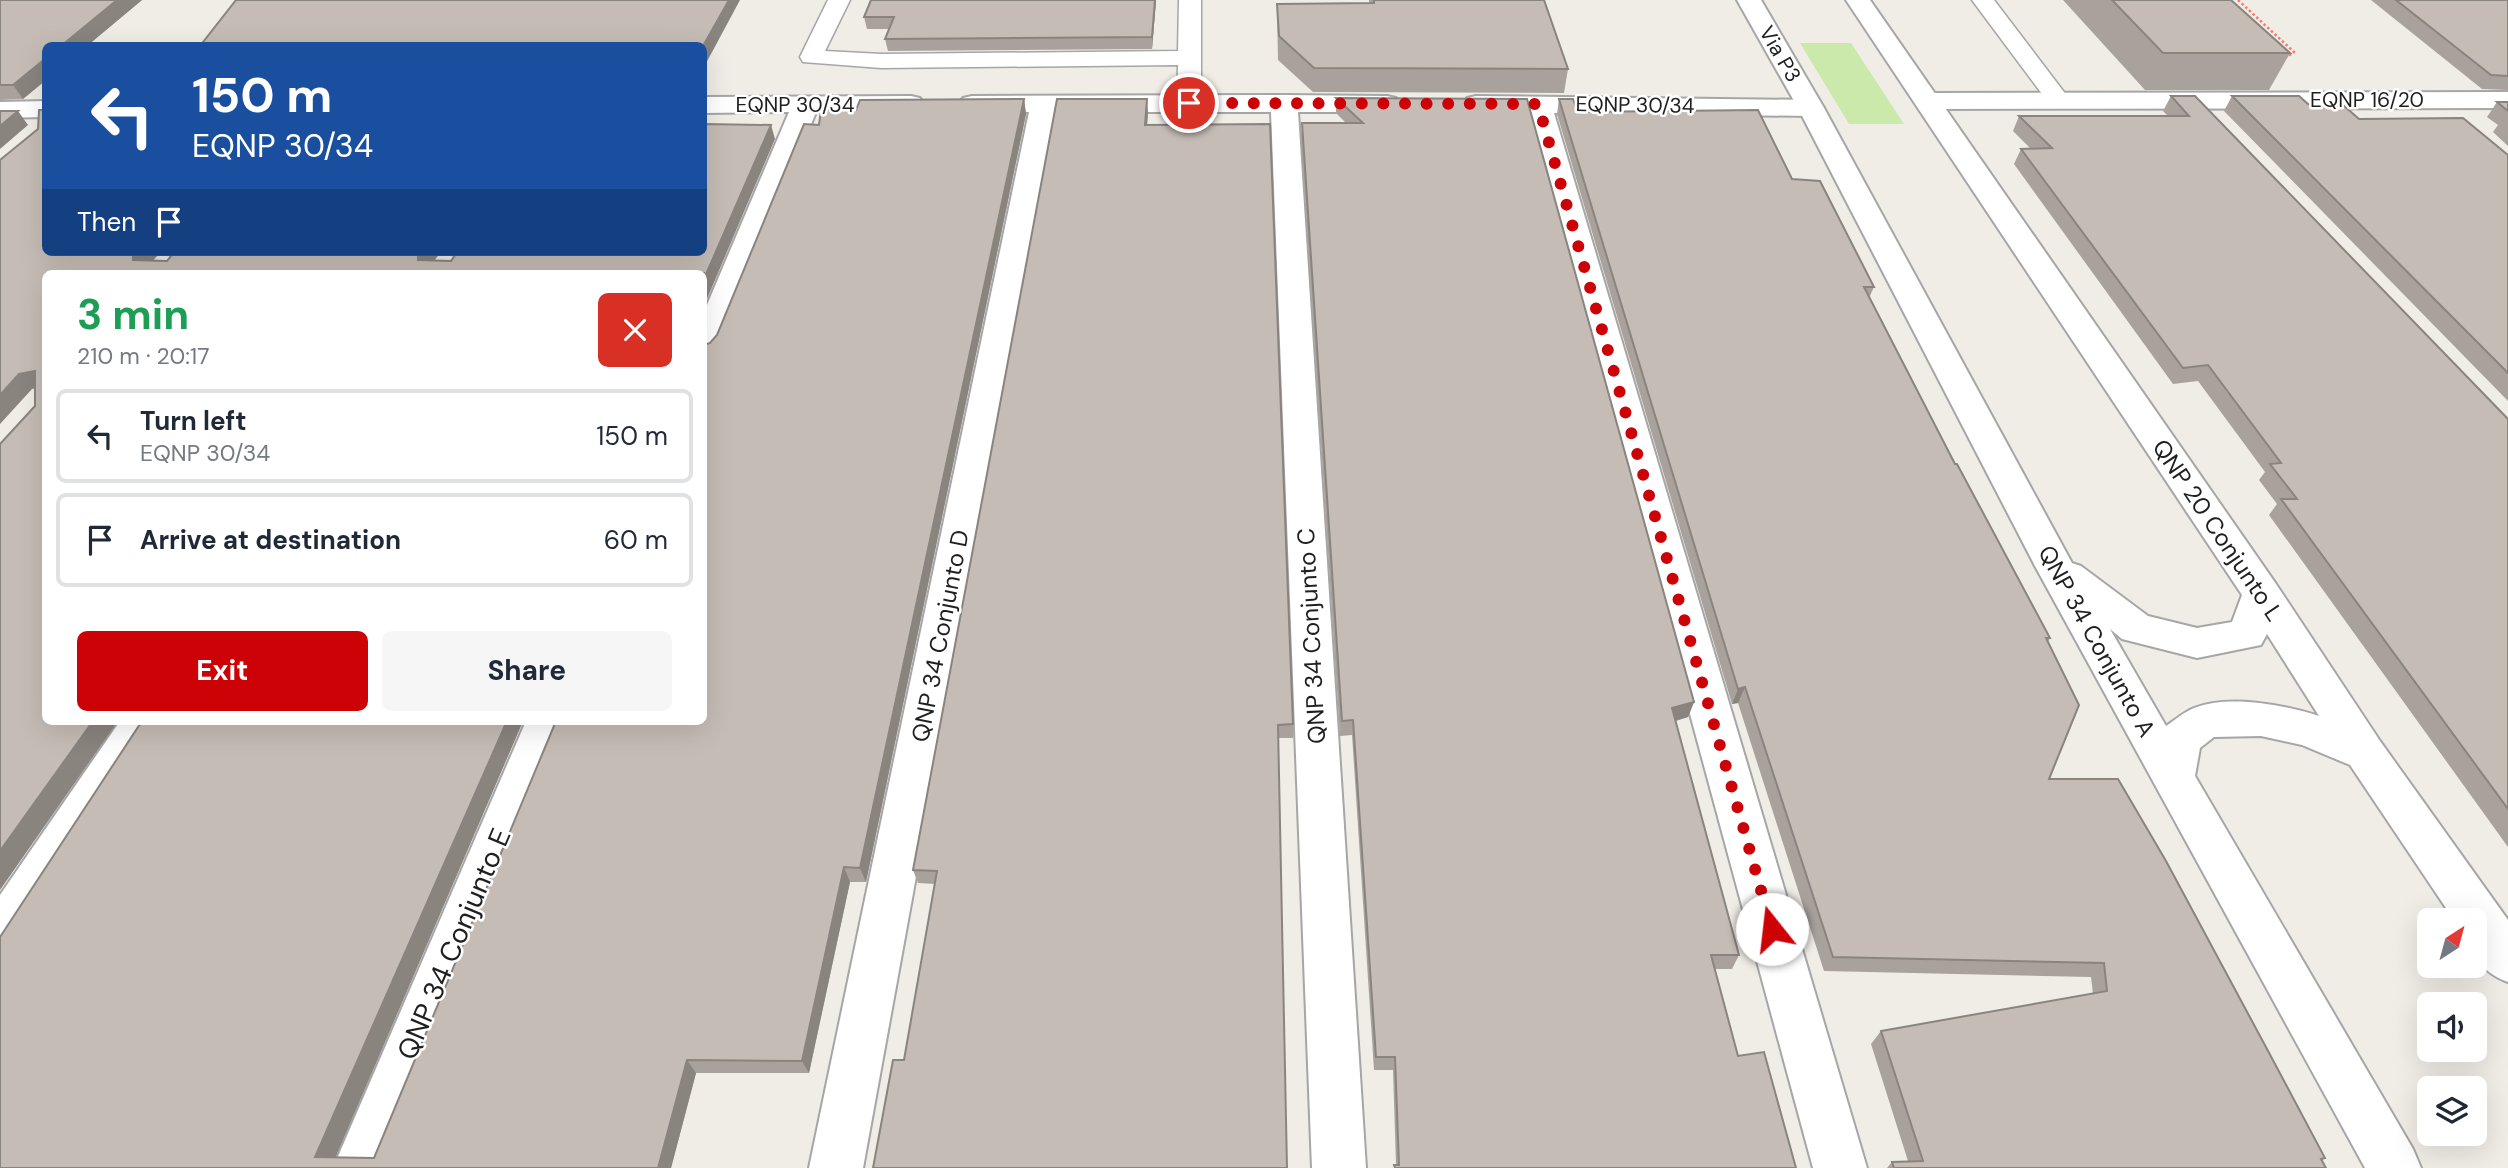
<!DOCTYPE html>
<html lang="en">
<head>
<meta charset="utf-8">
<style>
	:root { --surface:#fff; --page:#f6f6f7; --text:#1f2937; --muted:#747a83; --line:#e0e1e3; --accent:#cd0207 }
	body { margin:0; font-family:"DM Sans",sans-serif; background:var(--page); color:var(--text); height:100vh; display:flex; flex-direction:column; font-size:26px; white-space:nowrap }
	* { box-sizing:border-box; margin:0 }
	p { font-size:23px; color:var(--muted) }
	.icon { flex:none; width:38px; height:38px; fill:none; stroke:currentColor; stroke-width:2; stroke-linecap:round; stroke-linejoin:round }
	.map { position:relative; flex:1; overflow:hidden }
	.details { position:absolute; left:42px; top:270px; width:665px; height:455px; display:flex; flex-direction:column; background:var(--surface); border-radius:10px; box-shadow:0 7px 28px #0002 }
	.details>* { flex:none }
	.guide { position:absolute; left:42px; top:42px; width:665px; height:214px; border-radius:10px; box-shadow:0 7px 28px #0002; background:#1a4fa0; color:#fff; overflow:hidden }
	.needle { width:46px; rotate:36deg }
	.controls { position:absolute; left:2417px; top:908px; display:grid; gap:14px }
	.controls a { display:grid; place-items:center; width:70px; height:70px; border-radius:10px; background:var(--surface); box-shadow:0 7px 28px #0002; font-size:35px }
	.pin { position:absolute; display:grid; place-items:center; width:60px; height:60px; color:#fff; margin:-30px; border:4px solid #fff; border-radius:50%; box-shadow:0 2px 7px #0007 }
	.me { position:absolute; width:77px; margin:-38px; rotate:344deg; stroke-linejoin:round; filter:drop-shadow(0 0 5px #0008) }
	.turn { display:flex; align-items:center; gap:24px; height:147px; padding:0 35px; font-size:32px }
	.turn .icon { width:91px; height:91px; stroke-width:2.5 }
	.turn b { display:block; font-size:49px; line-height:60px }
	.then { display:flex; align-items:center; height:66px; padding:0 35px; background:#0003; gap:14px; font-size:26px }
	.round { display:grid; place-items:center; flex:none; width:74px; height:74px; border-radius:10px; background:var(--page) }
	.overview { display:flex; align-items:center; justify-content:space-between; height:119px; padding:0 35px }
	h1 { font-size:42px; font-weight:700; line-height:52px; color:#1e9e55 }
	.cta { display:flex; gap:14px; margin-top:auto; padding:14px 35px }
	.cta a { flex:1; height:80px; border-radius:10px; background:var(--accent); color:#fff; font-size:28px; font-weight:700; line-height:80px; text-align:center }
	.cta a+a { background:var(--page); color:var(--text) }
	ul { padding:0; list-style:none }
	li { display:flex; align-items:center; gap:21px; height:94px; margin:0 14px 10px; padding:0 21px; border:4px solid var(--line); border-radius:10px }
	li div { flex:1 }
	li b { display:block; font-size:26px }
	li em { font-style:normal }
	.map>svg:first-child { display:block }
	.grass { fill:#cce9ac }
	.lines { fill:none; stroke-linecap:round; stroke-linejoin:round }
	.service-casing { stroke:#a6a6a6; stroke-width:3 }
	.minor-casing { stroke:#a6a6a6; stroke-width:4 }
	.tertiary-casing { stroke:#a6a6a6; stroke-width:4 }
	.path { stroke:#f9796e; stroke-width:2.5; stroke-dasharray:2.5 2.5; stroke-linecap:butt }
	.service { fill:#fff; fill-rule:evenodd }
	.minor { fill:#fff; fill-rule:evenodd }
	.tertiary { fill:#fff; fill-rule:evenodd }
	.wall { fill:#a9a29c }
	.shaded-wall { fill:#8a847f }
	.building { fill:#c5bcb5; stroke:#8a847f; stroke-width:2 }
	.route { stroke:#cd0207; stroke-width:12; stroke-dasharray:0 21.6 }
	.labels { text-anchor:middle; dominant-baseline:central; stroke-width:5; stroke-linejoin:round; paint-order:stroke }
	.far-street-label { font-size:21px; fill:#1f1f1f; stroke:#fff }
	.street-label { font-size:24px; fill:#1f1f1f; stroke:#fff }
	.near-street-label { font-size:28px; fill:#1f1f1f; stroke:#fff }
</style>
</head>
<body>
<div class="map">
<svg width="2508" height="1168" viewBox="0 0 2508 1168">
	<rect width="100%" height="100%" fill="#f0ece6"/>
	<polygon class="grass" points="1800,43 1851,43 1904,124 1849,124"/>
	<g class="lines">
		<g class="service-casing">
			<g id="service">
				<polygon points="828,0 850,0 825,51 881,54 1178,51 1179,0 1201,0 1201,103 1197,108 1181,108 1177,103 1178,65 881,68 803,62 800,57"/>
				<polygon points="1972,0 1994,0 2067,96 2071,101 2067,106 2051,106"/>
			</g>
		</g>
		<g class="minor-casing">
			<g id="minor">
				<polygon points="2508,92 2508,108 1928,109 1919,107 1915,101 1919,95 1928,93"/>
				<polygon points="1284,95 1387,96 1396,98 1400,104 1396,110 1387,112 1298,112 1366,1168 1312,1168 1271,112 1055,112 863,1168 809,1168 1029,112 972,112 963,110 959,104 963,98 972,96"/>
				<polygon points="911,96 920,98 924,104 920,110 816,112 720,349 715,356 704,359 704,312 789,112 704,113 704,97"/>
				<polygon points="1476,96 1811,100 1820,102 1824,108 1820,114 1811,116 1554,113 1867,1168 1813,1168 1527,112 1467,110 1463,104 1467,98"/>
				<polygon points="46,101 46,117 0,118 0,102"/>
				<polygon points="120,721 164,721 17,949 0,955 0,895"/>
				<polygon points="526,721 568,721 387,1168 333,1168"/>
			</g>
		</g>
		<g class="tertiary-casing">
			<path id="tertiary" d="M 1737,0 L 1761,0 L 1824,108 L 2072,563 L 2081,566 L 2148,616 L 2197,628 L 2232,622 L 2242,595 L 1846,0 L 1870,0 L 2276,584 L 2380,741 L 2508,920 L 2508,982 C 2475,970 2474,952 2474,920 L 2454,920 L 2350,765 L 2302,745 L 2261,736 L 2214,737 L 2200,748 L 2195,776 L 2413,1149 L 2421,1168 L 2365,1168 L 2035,566 L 1798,108 ZM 2110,629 L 2122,639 L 2197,658 L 2261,645 L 2267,634 L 2319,716 C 2284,705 2229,694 2194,708 C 2184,712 2175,720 2166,726 Z"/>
		</g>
		<polyline class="path" points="2238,0 2294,52 2285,58"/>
		<use href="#service" class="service"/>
		<use href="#minor" class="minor"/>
		<use href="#tertiary" class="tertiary"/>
	</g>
	<g class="wall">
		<polygon points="0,0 142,0 23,99 0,100"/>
		<polygon points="1156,0 1152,49 888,51 885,39 889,29 867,29 864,17"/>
		<polygon points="1369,0 1544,0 1568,69 1564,93 1313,92 1278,60 1277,4 1369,3"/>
		<polygon points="2063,0 2231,0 2290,53 2269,90 2145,90"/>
		<polygon points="2371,0 2508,0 2508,90 2482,89"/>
		<polygon points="2171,96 2508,419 2508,847 2269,515 2277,504 2259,480 2265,472 2198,381 2173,384 2014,164 2021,149 2031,149 2013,131 2019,116 2168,116 2163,111"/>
		<polygon points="2232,96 2308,104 2359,119 2508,155 2508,401 2224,111"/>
		<polygon points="1336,98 1527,99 1694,702 1688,717 1676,721 1739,955 1732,969 1714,969 1738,1056 1796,1168 1394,1168 1394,1165 1396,1165 1393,1070 1374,1070 1352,735 1340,736 1301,137 1302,123 1346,123 1336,113"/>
		<polygon points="1024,99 1026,114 866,882 850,882 809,1073 696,1073 671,1168 0,1168 1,937 142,721 523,721 335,1157 374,1158 556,721 710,343 717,335 819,125 856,110"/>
		<polygon points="1559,99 1578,112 1792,179 1874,287 1869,298 1955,464 2050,638 2048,642 2049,779 2325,1158 2322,1160 2326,1168 1887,1168 1892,1162 1908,1161 1871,1044 1881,1031 2093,994 2091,977 1824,971 1738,703 1732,704 1557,114"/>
		<polygon points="2497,102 2508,102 2508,146 2493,132 2498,125 2487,117"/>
		<polygon points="1148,113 1147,125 1293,724 1293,738 1278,738 904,1060 935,884 918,883 913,870"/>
	</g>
	<g class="shaded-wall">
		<polygon points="117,0 142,0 87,46 61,46"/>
		<polygon points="729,0 740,0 704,67 703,46"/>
		<polygon points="1155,0 1156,0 1152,49 1152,37"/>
		<polygon points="46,58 46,80 23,99 13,85"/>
		<polygon points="1024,99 1026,114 866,882 860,868"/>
		<polygon points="1147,99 1148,113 1146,138 1145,125"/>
		<polygon points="18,111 28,125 0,149 0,126"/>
		<polygon points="771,125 775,139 704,306 704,279"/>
		<polygon points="137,252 161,252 143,271 133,260 133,256"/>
		<polygon points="422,252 441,252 426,271 418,260 418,256"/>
		<polygon points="35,371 46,386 32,389 0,424 0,395 19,374"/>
		<polygon points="1745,687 1738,703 1732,704 1738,689"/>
		<polygon points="1694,702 1688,717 1667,723 1672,708"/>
		<polygon points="93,721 118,721 0,890 0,851"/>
		<polygon points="507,721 523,721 331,1168 315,1157"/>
		<polygon points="844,867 850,882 809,1073 802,1061"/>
		<polygon points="687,1060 696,1073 671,1168 658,1168"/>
	</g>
	<g class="building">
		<polygon points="0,0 117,0 61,46 46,46 46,58 13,85 0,85"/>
		<polygon points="236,0 729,0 703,46 200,46"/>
		<polygon points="871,0 1155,0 1152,37 885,39 894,17 864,17"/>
		<polygon points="1374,0 1544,0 1568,69 1314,68 1279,36 1277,4 1374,3"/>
		<polygon points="2112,0 2231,0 2290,53 2163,53"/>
		<polygon points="2396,0 2508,0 2508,76 2491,75"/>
		<polygon points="2171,96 2195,96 2508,419 2508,809 2281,499 2297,499 2270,464 2281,463 2208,365 2183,368 2021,149 2052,148 2019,116 2189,116"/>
		<polygon points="2232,96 2299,96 2308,104 2342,104 2359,119 2463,118 2508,155 2508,373"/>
		<polygon points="1336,98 1527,99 1694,702 1672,708 1739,955 1711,955 1738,1056 1764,1052 1796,1168 1395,1168 1394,1165 1399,1165 1395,1057 1376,1057 1353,720 1342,721 1302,123 1363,123"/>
		<polygon points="1024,99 860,868 844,867 802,1061 687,1060 658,1168 0,1168 0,937 142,721 507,721 315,1157 374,1158 556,721 704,721 704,345 710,343 717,335 804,124 819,125 821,110 856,110 860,100"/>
		<polygon points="1057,99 1147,99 1145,125 1270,124 1293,724 1278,725 1287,1168 873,1168 893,1060 904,1060 937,871 913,870"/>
		<polygon points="1559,99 1573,99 1578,112 1758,110 1792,179 1820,181 1874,287 1864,287 1955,464 1957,464 2050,638 2046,638 2079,705 2049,779 2118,779 2166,861 2267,1049 2325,1158 2321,1159 2326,1168 1894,1168 1892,1162 1923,1161 1881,1031 2107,991 2104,963 1833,957 1745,687 1738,689"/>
		<polygon points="2497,102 2508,102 2508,111"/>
		<polygon points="39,110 46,110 46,252 137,252 133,256 133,260 167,261 174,252 422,252 418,256 418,260 451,261 457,252 704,252 704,124 771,125 704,279 704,273 46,273 46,721 93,721 0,851 0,444 35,406 35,371 19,374 0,395 0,160 38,129"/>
		<polygon points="0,111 18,111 0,126"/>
	</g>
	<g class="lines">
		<polyline class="route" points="1189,103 1538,104 1772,929"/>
	</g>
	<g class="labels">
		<g class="far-street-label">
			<text transform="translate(1780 54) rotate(60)">Via P3</text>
			<text x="2367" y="100">EQNP 16/20</text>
			<text x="795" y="105">EQNP 30/34</text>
			<text transform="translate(1635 105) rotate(1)">EQNP 30/34</text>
		</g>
		<g class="street-label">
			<text transform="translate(2218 530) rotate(56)">QNP 20 Conjunto L</text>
			<text transform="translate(940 636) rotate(-79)">QNP 34 Conjunto D</text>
			<text transform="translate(1311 636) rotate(-93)">QNP 34 Conjunto C</text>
			<text transform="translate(2097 641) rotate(61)">QNP 34 Conjunto A</text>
		</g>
		<g class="near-street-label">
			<text transform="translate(454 944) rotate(-67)">QNP 34 Conjunto E</text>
		</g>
	</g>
</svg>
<div class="controls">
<a><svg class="needle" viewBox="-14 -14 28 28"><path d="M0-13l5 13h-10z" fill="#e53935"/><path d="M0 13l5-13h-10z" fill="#747a83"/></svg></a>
<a><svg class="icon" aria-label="sound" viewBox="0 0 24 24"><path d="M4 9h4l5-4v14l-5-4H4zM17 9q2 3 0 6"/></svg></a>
<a><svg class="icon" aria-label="layers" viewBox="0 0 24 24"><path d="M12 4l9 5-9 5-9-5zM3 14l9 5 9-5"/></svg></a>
</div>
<div class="pin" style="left:1189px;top:103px;background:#d93025"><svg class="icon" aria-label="arrive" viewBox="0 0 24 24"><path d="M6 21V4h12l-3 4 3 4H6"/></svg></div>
<svg class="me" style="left:1772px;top:929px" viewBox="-20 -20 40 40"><circle r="19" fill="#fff"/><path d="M0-13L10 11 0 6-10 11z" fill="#cd0207"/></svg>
<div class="guide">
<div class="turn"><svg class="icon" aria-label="left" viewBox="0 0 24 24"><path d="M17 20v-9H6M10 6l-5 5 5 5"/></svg><div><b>150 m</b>EQNP 30/34</div></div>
<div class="then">Then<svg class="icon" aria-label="arrive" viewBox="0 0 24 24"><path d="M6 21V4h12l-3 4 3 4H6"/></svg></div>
</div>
<section class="details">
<div class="overview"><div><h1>3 min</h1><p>210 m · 20:17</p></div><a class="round" style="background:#d93025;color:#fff"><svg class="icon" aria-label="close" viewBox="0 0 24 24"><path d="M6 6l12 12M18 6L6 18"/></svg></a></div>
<ul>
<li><svg class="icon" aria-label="left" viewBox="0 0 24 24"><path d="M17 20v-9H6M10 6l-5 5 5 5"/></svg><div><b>Turn left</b><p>EQNP 30/34</p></div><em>150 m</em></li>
<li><svg class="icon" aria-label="arrive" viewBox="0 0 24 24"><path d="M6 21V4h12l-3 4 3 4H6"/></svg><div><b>Arrive at destination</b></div><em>60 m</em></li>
</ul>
<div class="cta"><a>Exit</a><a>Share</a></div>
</section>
</div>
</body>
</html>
